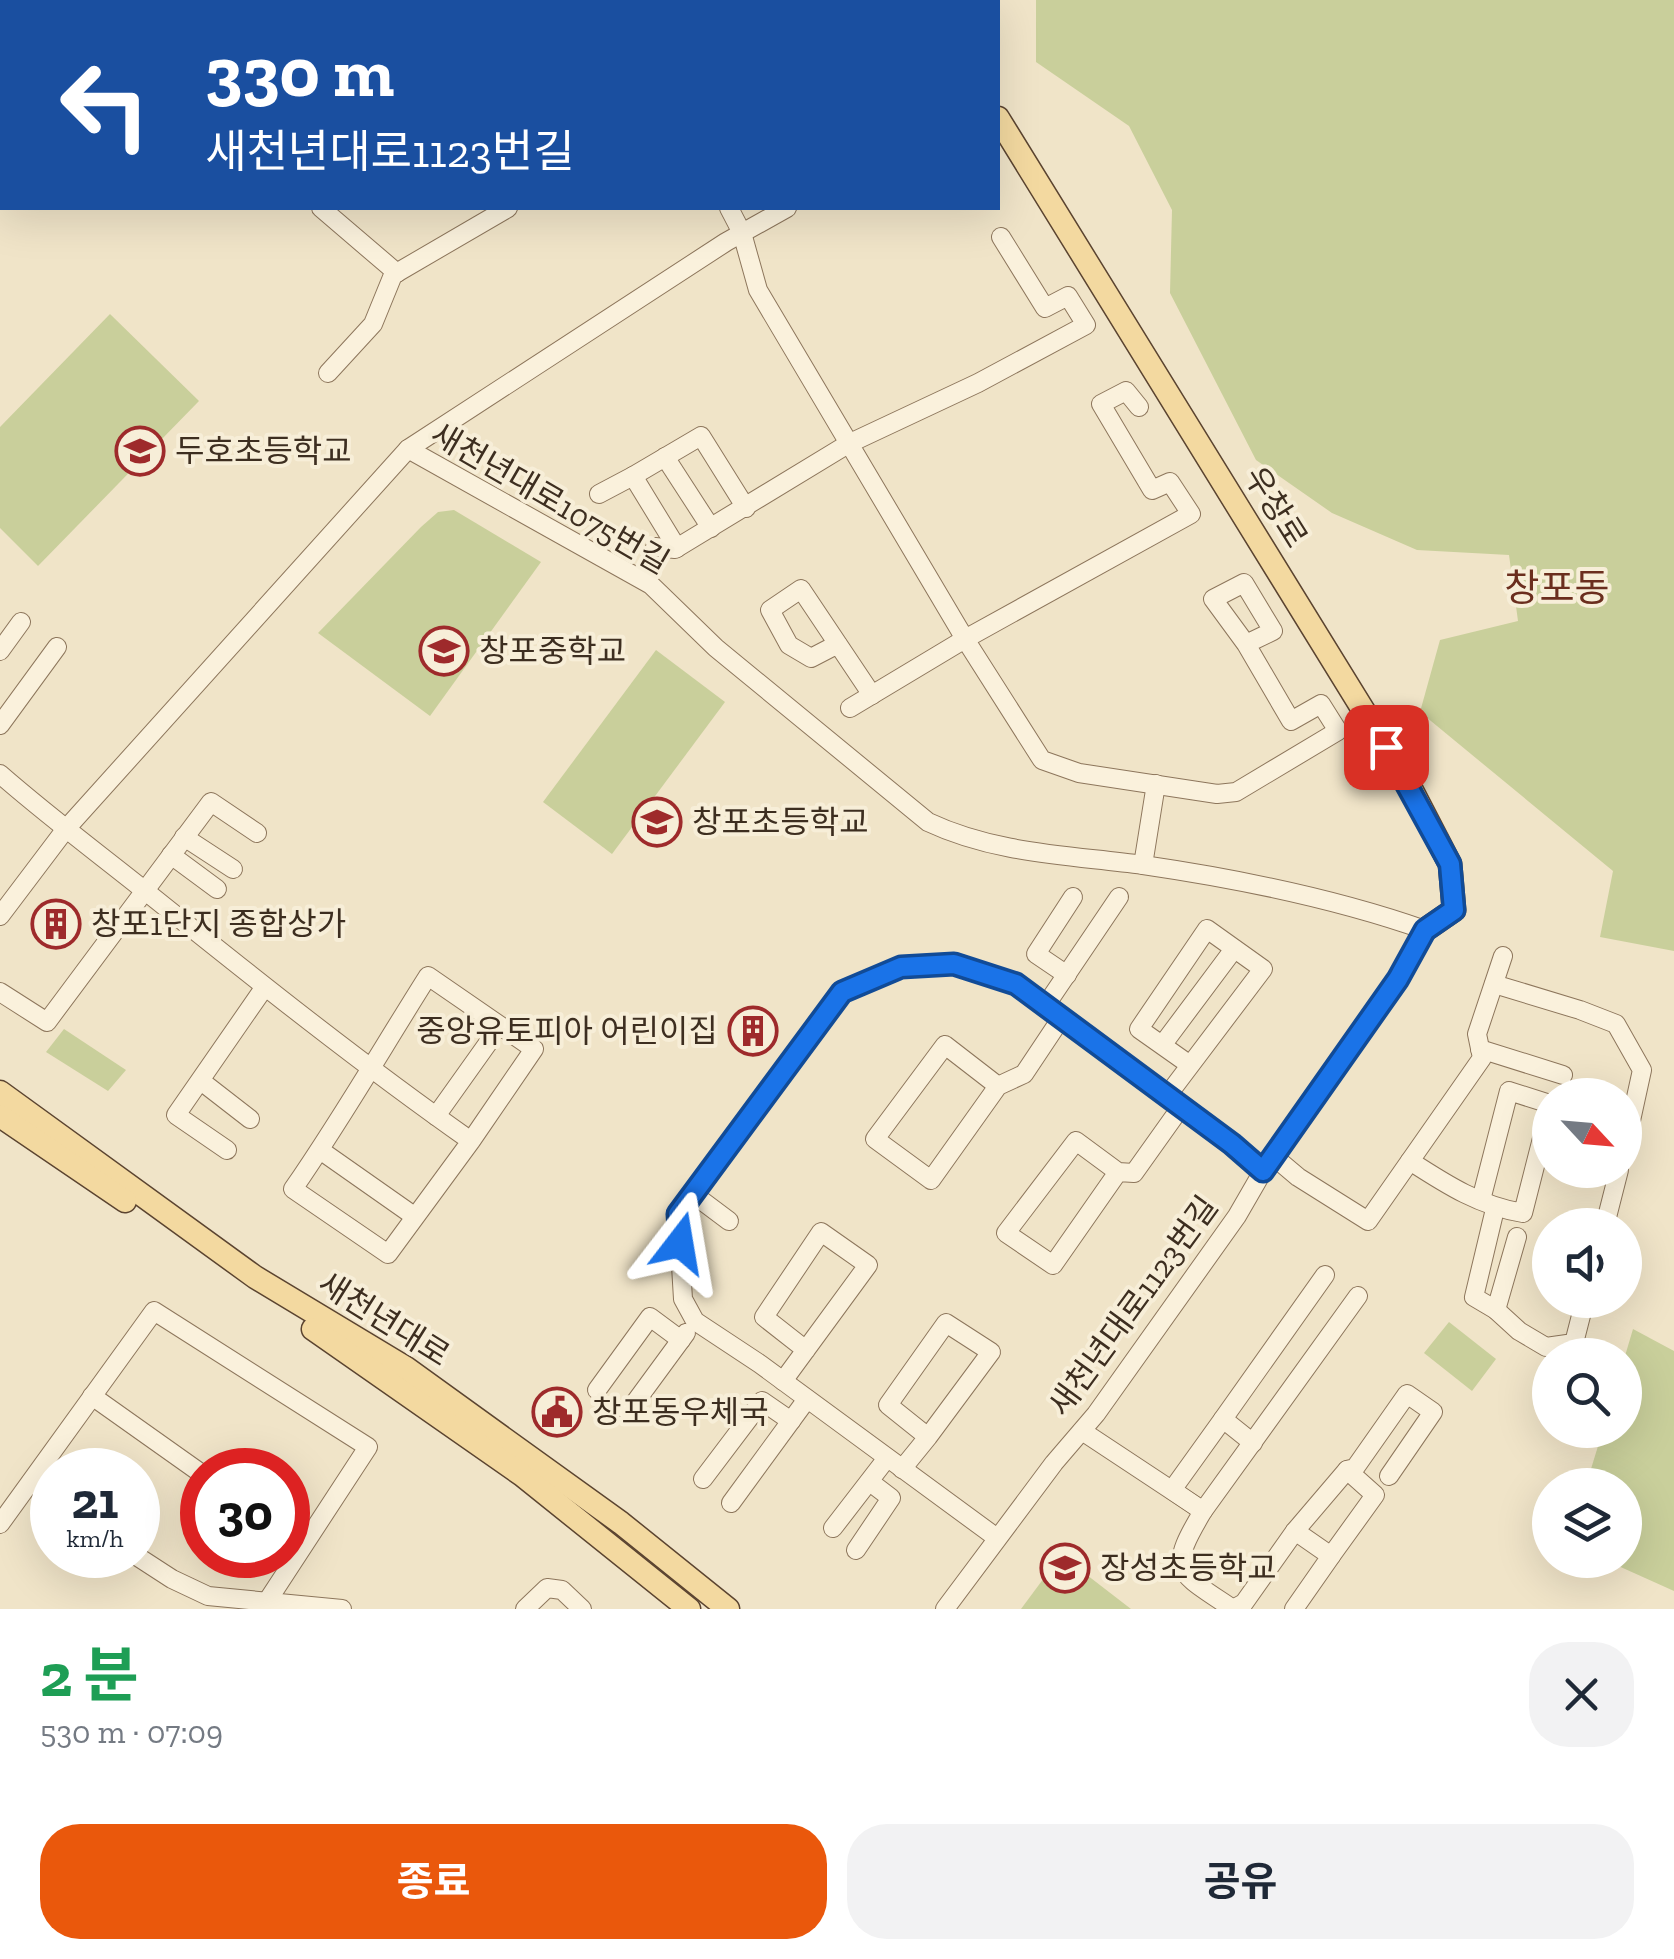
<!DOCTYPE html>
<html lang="ko">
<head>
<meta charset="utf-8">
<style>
	:root { --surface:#fff; --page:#f2f2f3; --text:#1f2937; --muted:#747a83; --accent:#ea580c }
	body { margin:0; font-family:"Zilla Slab","Noto Sans KR",serif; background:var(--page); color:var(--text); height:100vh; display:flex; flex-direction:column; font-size:38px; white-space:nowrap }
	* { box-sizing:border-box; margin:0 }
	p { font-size:32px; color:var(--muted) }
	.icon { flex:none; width:55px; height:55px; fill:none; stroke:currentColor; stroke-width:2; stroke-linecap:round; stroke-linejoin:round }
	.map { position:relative; height:1609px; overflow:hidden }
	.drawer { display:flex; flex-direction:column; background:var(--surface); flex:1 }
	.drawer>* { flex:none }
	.hud { position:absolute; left:0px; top:0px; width:1000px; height:210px; box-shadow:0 10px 40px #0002; background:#1a4fa0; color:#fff; overflow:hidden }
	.needle { width:65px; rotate:116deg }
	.buttons { position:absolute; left:1532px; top:1078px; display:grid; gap:20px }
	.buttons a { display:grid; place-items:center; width:110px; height:110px; border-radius:50%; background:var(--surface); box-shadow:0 10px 40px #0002; font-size:50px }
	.speed { position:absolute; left:30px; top:1448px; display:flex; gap:20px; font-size:50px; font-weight:700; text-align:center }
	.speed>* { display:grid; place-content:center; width:130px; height:130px; border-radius:50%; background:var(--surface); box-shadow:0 10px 40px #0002; line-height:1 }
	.speed small { font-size:25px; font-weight:400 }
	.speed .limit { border:15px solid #d22; background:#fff; color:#111 }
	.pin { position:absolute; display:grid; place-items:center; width:85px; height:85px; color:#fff; margin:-42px; border-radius:20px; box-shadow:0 5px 15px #0006 }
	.me { position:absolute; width:110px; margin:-55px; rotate:14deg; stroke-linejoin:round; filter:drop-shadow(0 0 8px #0008) }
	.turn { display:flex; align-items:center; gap:35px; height:210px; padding:0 40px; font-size:45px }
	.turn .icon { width:130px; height:130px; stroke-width:2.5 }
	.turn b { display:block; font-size:70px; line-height:85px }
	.round { display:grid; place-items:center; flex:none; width:105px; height:105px; border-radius:40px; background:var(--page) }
	.overview { display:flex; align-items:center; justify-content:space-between; height:170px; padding:0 40px }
	h1 { font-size:60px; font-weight:700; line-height:75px; color:#1e9e55 }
	.primary-button { display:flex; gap:20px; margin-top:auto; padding:20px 40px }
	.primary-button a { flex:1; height:115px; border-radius:40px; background:var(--accent); color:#fff; font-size:40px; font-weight:700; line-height:115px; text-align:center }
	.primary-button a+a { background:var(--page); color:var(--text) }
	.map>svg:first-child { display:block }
	.green { fill:#c9cf9b }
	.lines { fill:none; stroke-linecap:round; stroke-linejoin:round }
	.minor-casing { stroke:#8d765c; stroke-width:20 }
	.major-casing { stroke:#5b4430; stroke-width:25 }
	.minor { stroke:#faf1dc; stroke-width:18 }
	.major { stroke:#f3d9a0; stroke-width:22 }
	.route-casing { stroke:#114b97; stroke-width:25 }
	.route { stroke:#1a73e8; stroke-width:18 }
	.labels { text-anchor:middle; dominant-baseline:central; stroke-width:8; stroke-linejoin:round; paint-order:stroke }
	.poi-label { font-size:32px; fill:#3d2e20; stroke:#f7eed8; text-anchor:start }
	.street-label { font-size:32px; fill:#3d2e20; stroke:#f7eed8 }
	.quarter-label { font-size:38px; fill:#6b2e1e; stroke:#f7eed8 }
</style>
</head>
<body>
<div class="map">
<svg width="1674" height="1609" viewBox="0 0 1674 1609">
	<rect width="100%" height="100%" fill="#f0e4c8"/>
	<g class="green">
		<polygon points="1036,0 1674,0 1674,951 1600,937 1613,871 1420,712 1440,640 1518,621 1509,555 1417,550 1332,513 1256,460 1170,293 1172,210 1129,126 1036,62"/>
		<polygon points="110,314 199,401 38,566 0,528 0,427"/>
		<polygon points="454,510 541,562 430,716 318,633 421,527 438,512"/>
		<polygon points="656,650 725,702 612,854 543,802"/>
		<polygon points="64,1029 126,1070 108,1091 46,1052"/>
		<polygon points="1449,1322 1496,1359 1472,1391 1424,1353"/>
		<polygon points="1633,1329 1674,1351 1674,1591 1605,1560 1625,1560 1625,1485 1586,1485 1603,1430 1625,1430 1625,1356"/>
		<polygon points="1061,1555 1131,1609 1021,1609"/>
	</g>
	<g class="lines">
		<g class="minor-casing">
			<g id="minor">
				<polyline points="135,0 136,2"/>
				<polyline points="227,0 228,2"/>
				<polyline points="856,0 858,2"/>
				<polyline points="396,2 397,0"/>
				<polyline points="534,2 534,0"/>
				<polyline points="655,2 663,0"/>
				<polyline points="803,2 808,0"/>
				<polyline points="321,208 397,273"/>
				<polyline points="729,208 742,233 758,290 965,639 1042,760 1079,773 1217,794 1236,792 1338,731 1321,704 1291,721 1246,644 1273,631 1244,583 1213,599 1246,644"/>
				<polyline points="328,373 373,324 393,275 508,208"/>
				<path d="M 408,449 L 651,585 L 716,648 L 928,822 C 996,854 1069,855 1143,865 C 1239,879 1334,898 1425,930 L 1398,979 L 1263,1171 L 1237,1216 L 1096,1414 L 1054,1463 L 945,1609"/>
				<polyline points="665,457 711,528"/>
				<polyline points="633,476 701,436 746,508"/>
				<polyline points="599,494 633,476 677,548"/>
				<polyline points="655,547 675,549 848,444 978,383 1086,325 1068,296 1045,308 1001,237"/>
				<polyline points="838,644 811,658 789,645 770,610 801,589 872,695"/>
				<polyline points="0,651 21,622"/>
				<polyline points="850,708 965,639 1191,514 1170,482 1152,490 1101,404 1126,391 1139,407"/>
				<polyline points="0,725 57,647"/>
				<path d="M 0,774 C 48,816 99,854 149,894 C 255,979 360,1063 471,1141 L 534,1049 L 428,976 C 383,1047 341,1120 293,1189 L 388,1254 L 471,1141"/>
				<polyline points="184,837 233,869"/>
				<polyline points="171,855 217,889"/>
				<polyline points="1143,865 1156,784"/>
				<polyline points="0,916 65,830 408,449 726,242 787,208"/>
				<polyline points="1067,975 1036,954 1073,897"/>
				<polyline points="1494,984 1580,1010 1616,1024 1642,1070 1625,1148"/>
				<polyline points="0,992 47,1022 211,802 257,833"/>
				<polyline points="1046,1005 1119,897"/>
				<polyline points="1163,1044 1234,949"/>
				<polyline points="1480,1049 1563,1075"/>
				<polyline points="201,1081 250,1119"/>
				<polyline points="998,1086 931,1180 875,1139 945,1045 998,1086 1024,1074 1062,1017"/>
				<polyline points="1167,1096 1263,969 1207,929 1139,1029 1190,1065"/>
				<polyline points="436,1116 488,1043"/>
				<polyline points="227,1150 176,1115 264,988"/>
				<polyline points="320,1150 414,1216"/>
				<polyline points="1273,1156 1298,1177 1368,1221 1482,1058 1477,1034 1503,956"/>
				<path d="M 1410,1161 C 1447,1185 1480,1206 1523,1213 L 1550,1107"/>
				<polyline points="1118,1172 1053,1265 1006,1233 1076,1141 1118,1172 1134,1173 1181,1107"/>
				<polyline points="693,1194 729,1221"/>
				<polyline points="1481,1200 1509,1091 1550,1104"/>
				<polyline points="1495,1209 1474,1297 1496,1310 1517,1237"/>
				<polyline points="1605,1225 1619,1170"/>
				<polyline points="1496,1310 1519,1331 1546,1347 1574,1343 1585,1300"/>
				<polyline points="783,1381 868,1265 821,1232 764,1317 806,1350"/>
				<polyline points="597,1390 650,1317 681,1340"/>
				<polyline points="92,1396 202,1474"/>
				<polyline points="628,1412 686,1333"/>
				<polyline points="1223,1419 1172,1490 1203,1511 1358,1296"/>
				<path d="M 1082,1431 L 1203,1511 C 1166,1573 1177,1571 1233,1609"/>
				<polyline points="1253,1443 1223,1419 1325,1275"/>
				<polyline points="902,1469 928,1437 888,1405 946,1323 991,1352 928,1437"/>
				<polyline points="703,1479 762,1401 791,1421"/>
				<polyline points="31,1482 52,1497"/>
				<polyline points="731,1503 807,1399"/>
				<polyline points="0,1524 154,1311 368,1447 268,1600 268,1609"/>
				<polyline points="833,1528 887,1458"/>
				<polyline points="997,1538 760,1364 695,1321 683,1299 678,1215 842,992 901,967 953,964 1016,983 1232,1145 1263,1171"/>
				<polyline points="856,1550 891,1498 870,1482"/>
				<polyline points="135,1555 172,1579 208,1596 342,1609"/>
				<polyline points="1331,1556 1375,1495 1347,1470"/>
				<polyline points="525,1609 547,1588 562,1590 582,1609"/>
				<polyline points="1233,1609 1244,1603 1295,1531 1347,1470 1355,1468 1407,1394 1433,1412 1389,1476"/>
				<polyline points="1294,1609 1331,1556 1295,1531"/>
			</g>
		</g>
		<g class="major-casing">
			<g id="major">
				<polyline points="931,0 933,2"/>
				<polyline points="998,118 1407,781 1450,864 1454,910 1425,930"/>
				<polyline points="0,1092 255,1277 406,1368 621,1523 728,1609"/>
				<polyline points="0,1116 125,1201"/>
				<polyline points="313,1329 522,1475 689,1609"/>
			</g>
		</g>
		<use href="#minor" class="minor"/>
		<use href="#major" class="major"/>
	</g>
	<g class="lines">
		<g class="route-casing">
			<polyline id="route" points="680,1243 678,1214 842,992 901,967 954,964 1016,984 1232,1144 1263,1171 1398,979 1425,930 1454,910 1450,864 1386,747"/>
		</g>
		<use href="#route" class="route"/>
	</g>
	<defs>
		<g id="school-ring" transform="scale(2.5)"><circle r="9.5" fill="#f7eed8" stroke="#9e2a2b" stroke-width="1.5"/><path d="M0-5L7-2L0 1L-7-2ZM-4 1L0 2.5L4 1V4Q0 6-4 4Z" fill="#9e2a2b"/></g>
		<g id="building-ring" transform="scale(2.5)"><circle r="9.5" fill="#f7eed8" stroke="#9e2a2b" stroke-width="1.5"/><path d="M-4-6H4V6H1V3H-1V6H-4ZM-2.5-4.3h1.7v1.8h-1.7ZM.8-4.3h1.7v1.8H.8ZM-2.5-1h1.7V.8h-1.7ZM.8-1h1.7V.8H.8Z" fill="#9e2a2b"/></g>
		<g id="civic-ring" transform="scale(2.5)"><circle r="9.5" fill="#f7eed8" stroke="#9e2a2b" stroke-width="1.5"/><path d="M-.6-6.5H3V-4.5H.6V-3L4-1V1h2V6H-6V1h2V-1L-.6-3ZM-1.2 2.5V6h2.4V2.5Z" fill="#9e2a2b"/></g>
	</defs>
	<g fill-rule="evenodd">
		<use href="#school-ring" x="140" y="451"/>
		<use href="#school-ring" x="444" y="651"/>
		<use href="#school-ring" x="657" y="822"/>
		<use href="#building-ring" x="56" y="924"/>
		<use href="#building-ring" x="753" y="1031"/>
		<use href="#civic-ring" x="557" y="1412"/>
		<use href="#school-ring" x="1065" y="1568"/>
	</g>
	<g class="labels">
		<g class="poi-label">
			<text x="175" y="451">두호초등학교</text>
			<text x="479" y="651">창포중학교</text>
			<text x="692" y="822">창포초등학교</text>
			<text x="91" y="924">창포1단지 종합상가</text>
			<text x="718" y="1031" text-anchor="end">중앙유토피아 어린이집</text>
			<text x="592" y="1412">창포동우체국</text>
			<text x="1100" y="1568">장성초등학교</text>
		</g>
		<g class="street-label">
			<text transform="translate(550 498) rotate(30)">새천년대로1075번길</text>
			<text transform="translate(1276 507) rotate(58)">우창로</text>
			<text transform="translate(1133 1306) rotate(-54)">새천년대로1123번길</text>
			<text transform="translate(384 1319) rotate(32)">새천년대로</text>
		</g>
		<g class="quarter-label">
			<text x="1557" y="588">창포동</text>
		</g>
	</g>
</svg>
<div class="buttons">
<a><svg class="needle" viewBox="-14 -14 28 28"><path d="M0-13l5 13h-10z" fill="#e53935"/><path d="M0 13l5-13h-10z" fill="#747a83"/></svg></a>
<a><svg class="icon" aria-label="sound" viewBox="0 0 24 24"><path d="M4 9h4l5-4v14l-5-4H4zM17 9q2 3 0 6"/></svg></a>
<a><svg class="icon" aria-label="search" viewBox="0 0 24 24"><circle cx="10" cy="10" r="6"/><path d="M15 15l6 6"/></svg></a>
<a><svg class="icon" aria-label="layers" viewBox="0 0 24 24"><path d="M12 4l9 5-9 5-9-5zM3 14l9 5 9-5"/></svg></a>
</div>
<div class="speed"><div>21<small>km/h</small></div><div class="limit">30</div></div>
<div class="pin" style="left:1386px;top:747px;background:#d93025"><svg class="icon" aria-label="arrive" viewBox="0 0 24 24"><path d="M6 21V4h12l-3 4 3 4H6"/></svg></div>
<svg class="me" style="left:680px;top:1243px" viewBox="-20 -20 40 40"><path d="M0-17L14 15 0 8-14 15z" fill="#1a73e8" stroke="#fff" stroke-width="4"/></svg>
<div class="hud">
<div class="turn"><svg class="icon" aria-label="left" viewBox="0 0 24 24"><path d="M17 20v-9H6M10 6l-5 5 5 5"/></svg><div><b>330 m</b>새천년대로1123번길</div></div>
</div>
</div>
<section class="drawer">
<div class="overview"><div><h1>2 분</h1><p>530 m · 07:09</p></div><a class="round"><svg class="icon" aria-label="close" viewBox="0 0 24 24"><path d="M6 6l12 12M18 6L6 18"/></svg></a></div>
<div class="primary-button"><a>종료</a><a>공유</a></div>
</section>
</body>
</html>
